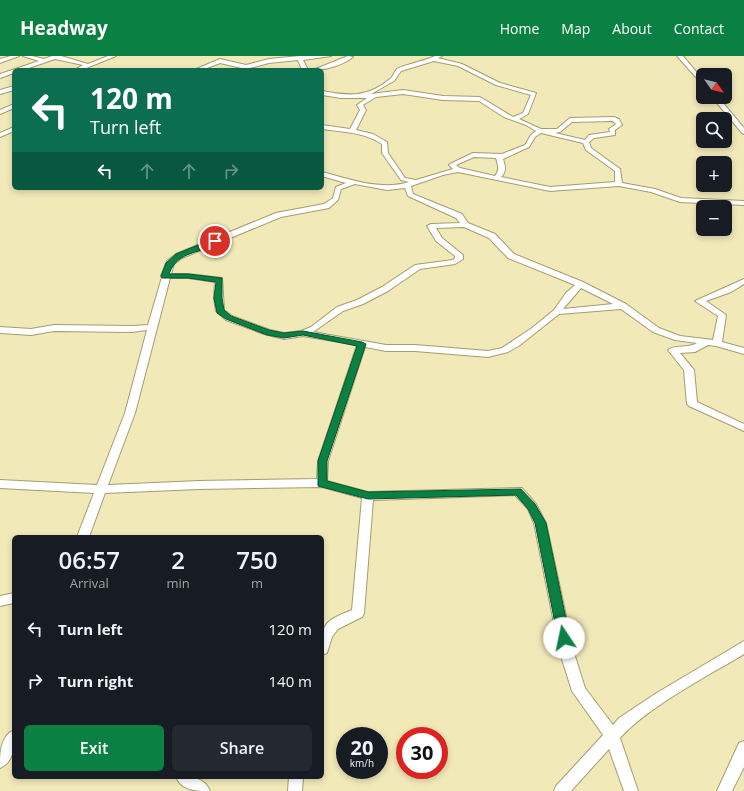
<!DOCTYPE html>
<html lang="en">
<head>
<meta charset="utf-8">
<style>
	:root { --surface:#171b24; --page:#242831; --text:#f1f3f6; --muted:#9ea1a6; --accent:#0b8043 }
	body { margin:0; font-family:"Open Sans",sans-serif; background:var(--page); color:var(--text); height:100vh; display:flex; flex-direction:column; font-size:15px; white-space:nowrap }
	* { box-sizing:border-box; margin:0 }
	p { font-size:13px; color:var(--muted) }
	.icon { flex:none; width:22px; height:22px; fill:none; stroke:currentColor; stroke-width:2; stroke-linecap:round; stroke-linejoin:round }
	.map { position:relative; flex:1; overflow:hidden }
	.details { position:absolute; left:12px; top:479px; width:312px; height:244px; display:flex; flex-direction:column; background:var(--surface); border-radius:6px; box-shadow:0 2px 6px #0003 }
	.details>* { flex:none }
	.hud { position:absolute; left:12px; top:12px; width:312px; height:122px; border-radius:6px; box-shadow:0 2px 6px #0003; background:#0b6e4f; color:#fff; overflow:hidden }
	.needle { width:26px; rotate:124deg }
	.buttons { position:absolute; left:696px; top:12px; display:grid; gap:8px }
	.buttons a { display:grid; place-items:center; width:36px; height:36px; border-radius:6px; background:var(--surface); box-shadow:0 2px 6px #0003; font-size:20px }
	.speed { position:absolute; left:336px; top:671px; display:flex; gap:8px; font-size:20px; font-weight:700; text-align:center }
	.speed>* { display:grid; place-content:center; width:52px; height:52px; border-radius:50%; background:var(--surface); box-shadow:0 2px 6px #0003; line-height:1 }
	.speed small { font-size:10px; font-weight:400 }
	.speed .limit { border:6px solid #d22; background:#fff; color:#111 }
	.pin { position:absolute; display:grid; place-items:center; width:34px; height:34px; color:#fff; margin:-17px; border:2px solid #fff; border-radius:50%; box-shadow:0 1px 4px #0007 }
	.me { position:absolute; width:44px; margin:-22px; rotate:349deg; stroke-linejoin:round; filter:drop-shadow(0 0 3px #0008) }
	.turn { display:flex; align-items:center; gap:14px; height:84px; padding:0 12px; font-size:18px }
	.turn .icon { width:52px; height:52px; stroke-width:2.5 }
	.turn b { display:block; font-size:28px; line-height:34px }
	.lanes { display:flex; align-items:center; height:38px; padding:0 12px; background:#0003; justify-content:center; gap:20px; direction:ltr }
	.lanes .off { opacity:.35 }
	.eta { display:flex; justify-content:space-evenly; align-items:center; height:68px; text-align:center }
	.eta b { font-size:24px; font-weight:600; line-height:28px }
	.action { display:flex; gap:8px; margin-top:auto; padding:8px 12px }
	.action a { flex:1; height:46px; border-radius:6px; background:var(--accent); color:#fff; font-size:16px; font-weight:600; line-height:46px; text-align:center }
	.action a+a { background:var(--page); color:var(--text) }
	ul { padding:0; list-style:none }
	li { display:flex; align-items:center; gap:12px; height:52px; padding:0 12px }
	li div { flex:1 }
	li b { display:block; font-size:15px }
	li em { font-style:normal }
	header { display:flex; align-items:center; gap:24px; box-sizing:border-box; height:56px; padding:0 20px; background:var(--accent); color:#fff }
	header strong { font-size:19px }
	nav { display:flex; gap:22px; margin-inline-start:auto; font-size:14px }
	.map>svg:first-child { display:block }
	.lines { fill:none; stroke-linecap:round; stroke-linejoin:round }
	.minor-casing { stroke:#a59c6e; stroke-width:2 }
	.minor { fill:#fff; fill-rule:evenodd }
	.route { fill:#0b8043; stroke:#07532c }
</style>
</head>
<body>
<header>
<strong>Headway</strong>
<nav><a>Home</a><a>Map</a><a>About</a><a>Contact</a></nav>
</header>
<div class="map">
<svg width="744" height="735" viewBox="0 0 744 735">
	<rect width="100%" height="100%" fill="#f2e9b9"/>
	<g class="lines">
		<g class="minor-casing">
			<g id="minor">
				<polygon points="11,0 19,0 0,7 0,3"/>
				<polygon points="23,0 32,0 44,3 52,0 61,0 88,8 108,0 116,0 84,13 86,14 76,13 83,9 55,3 23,14 14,14 14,17 0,22 0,18 39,5"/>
				<polygon points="300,0 331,0 303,4 308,14 302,14 298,4 269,7 246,13 220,7 202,14 194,14 220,3 246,9 269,3"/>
				<path d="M 348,0 L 353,1 C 343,9 326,14 313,14 Z"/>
				<path d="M 435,0 L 442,0 L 438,2 L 462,8 L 500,27 L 536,37 L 528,58 L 519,63 L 541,73 L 557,73 L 570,62 L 614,61 L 619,63 L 622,69 L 615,74 L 615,79 L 594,82 L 589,86 L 591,92 L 620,113 L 622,127 L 655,133 L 681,142 L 744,145 L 744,149 L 680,146 L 651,136 L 619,130 L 550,135 L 458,116 L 443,119 L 411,130 L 413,138 L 462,158 L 468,167 L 495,178 L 514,198 L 583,226 L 626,248 L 659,272 L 680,280 L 713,284 L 718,260 L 695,245 L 744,223 L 744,228 L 731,236 L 706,245 L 726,259 L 722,286 L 744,292 L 744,298 L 716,290 L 708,289 L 695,296 L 680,297 L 694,314 L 697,346 L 744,368 L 744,375 L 689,350 L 687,348 L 684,314 L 668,294 C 675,288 688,293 697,287 L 675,284 L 653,276 L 621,253 L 559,258 L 520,289 L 508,296 L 488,301 L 415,295 L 386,295 L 365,291 L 328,405 L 327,425 L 368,436 L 522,432 L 536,448 L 546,467 L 574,597 L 585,632 L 613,669 L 619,662 L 655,638 L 744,585 L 744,598 C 706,621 649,650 620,682 L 638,735 L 624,735 L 609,693 L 571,735 L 554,735 L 556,730 L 603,679 L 572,635 L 560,597 L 534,467 L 528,453 L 515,439 L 373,444 L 364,557 L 362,561 L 338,573 L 332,581 L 327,597 L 322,599 C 322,568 322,566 352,554 L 362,442 L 322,431 L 199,433 L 105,437 L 89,481 L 77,481 L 94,437 L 0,432 L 0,424 L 97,429 L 125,357 L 147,274 L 132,276 L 54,275 L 31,279 L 0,277 L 0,271 L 31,273 L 54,269 L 132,270 L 148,269 L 162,221 L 161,220 L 167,205 L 176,198 L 276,157 L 324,148 L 333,142 L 336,131 L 346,127 L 322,120 L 322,116 C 349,123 381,135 409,126 L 401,124 L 382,97 L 382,88 C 364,76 343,76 322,73 L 322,69 L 350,73 L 360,54 L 357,49 L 367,42 L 341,42 L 322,39 L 322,35 C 349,40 367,42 390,23 C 393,21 394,16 397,13 C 403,9 425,5 435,0 ZM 434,5 L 458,10 L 496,29 L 531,39 L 523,57 L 513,61 L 480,41 L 443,40 L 403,34 L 371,38 L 394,25 L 401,15 ZM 403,38 L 443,44 L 479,45 L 504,61 L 526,69 L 536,75 L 531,79 L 525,89 L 502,98 L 473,97 L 450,108 L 449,109 L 453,113 L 416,124 L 405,122 L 388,97 L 387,86 L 373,78 L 356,74 L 366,54 L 363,49 L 376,41 ZM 613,65 L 616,68 L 609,73 L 610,76 L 589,79 L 585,84 L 555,77 L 560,76 L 572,66 ZM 541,77 L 583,87 L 586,94 L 615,115 L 615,126 L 550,131 L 501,121 C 507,115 505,110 503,103 L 529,91 L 535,81 ZM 474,101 L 496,102 C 498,109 500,114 495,120 L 460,112 L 456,109 ZM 355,128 L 387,134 L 405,132 L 408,140 L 456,162 L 460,167 L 431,168 L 427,170 L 436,185 L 455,200 L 455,202 L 453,204 L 415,209 L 382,231 L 357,244 L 337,251 L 311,271 L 301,275 L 284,277 L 270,274 L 232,260 L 224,254 L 222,222 L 188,218 L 171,218 L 174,208 L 182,202 L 281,161 L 329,152 L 338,144 L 341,133 ZM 464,171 L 489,182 L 508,202 L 575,229 L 566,237 L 554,254 L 532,272 L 502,292 L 488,295 L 415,289 L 386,289 L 313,276 L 343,255 L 363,248 L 388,235 L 420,213 L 455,208 L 463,203 L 463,199 L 442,182 L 436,172 ZM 170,222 L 188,222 L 215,226 L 214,242 L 216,255 L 226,264 L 264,278 L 284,283 L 303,280 L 357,289 L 318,405 L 317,423 L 199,425 L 108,429 L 135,357 ZM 581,232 L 613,248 L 563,253 Z"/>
				<polygon points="677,0 683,0 703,24 703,29"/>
				<polygon points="14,30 14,34 0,38 0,34"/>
				<polygon points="712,41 718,41 744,72 744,78 742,77"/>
				<polygon points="14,48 14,52 0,58 0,54"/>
				<polygon points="14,71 14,75 0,81 0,77"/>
				<polygon points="14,537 14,547 0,550 0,540"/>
				<path d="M 14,674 C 14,688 15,706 0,712 C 0,699 0,680 14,674 Z"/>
				<polygon points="744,685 744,711 732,735 717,735 739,687"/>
				<path d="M 176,721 C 189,721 204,720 210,735 C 197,735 182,735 176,721 Z"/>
				<polygon points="289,721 303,721 302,735 288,735"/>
			</g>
		</g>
		<use href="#minor" class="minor"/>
	</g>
	<path class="route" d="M 213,183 L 219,185 C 202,199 178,193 169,218 L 188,218 L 222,222 L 222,242 L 224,254 L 231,260 L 269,274 L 284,277 L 303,275 L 362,286 L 366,288 L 327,405 L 327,425 L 368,436 L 521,433 L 535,448 L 546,467 L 570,582 L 568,586 L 564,587 L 560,586 L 558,582 L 535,467 L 528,453 L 516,439 L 368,443 L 318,430 L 318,405 L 357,290 L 303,279 L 284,282 L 267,279 L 226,263 L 217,257 L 214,242 L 216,226 L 188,222 L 162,222 L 161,220 L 166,207 L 176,198 Z"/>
</svg>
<div class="buttons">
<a><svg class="needle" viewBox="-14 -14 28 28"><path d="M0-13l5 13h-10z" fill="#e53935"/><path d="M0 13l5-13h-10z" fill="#9ea1a6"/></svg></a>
<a><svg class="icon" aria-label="search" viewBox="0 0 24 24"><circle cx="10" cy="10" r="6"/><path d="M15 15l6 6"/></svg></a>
<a>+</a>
<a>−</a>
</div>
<div class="speed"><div>20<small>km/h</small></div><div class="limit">30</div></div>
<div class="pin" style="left:215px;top:185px;background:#d93025"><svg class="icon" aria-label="arrive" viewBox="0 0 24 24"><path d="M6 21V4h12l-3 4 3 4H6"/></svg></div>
<svg class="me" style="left:564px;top:582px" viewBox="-20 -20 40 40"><circle r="19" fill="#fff"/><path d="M0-13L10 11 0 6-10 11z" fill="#0b8043"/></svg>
<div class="hud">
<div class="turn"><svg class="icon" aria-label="left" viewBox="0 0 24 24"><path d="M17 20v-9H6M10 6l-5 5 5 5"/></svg><div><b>120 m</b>Turn left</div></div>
<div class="lanes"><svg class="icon" aria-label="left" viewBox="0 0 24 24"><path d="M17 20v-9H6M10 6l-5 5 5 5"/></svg><svg class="icon off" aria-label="ahead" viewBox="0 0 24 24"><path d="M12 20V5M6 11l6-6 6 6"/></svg><svg class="icon off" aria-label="ahead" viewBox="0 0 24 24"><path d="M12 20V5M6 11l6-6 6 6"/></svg><svg class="icon off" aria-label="right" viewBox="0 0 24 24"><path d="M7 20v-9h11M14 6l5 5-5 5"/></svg></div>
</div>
<section class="details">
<div class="eta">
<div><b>06:57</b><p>Arrival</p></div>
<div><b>2</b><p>min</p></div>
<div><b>750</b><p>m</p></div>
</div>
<ul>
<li><svg class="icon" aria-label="left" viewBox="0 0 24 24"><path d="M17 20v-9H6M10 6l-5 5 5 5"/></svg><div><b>Turn left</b></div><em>120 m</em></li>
<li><svg class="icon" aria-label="right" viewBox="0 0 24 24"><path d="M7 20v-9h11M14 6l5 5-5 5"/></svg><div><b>Turn right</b></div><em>140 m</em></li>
</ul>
<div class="action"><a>Exit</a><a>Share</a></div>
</section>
</div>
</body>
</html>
